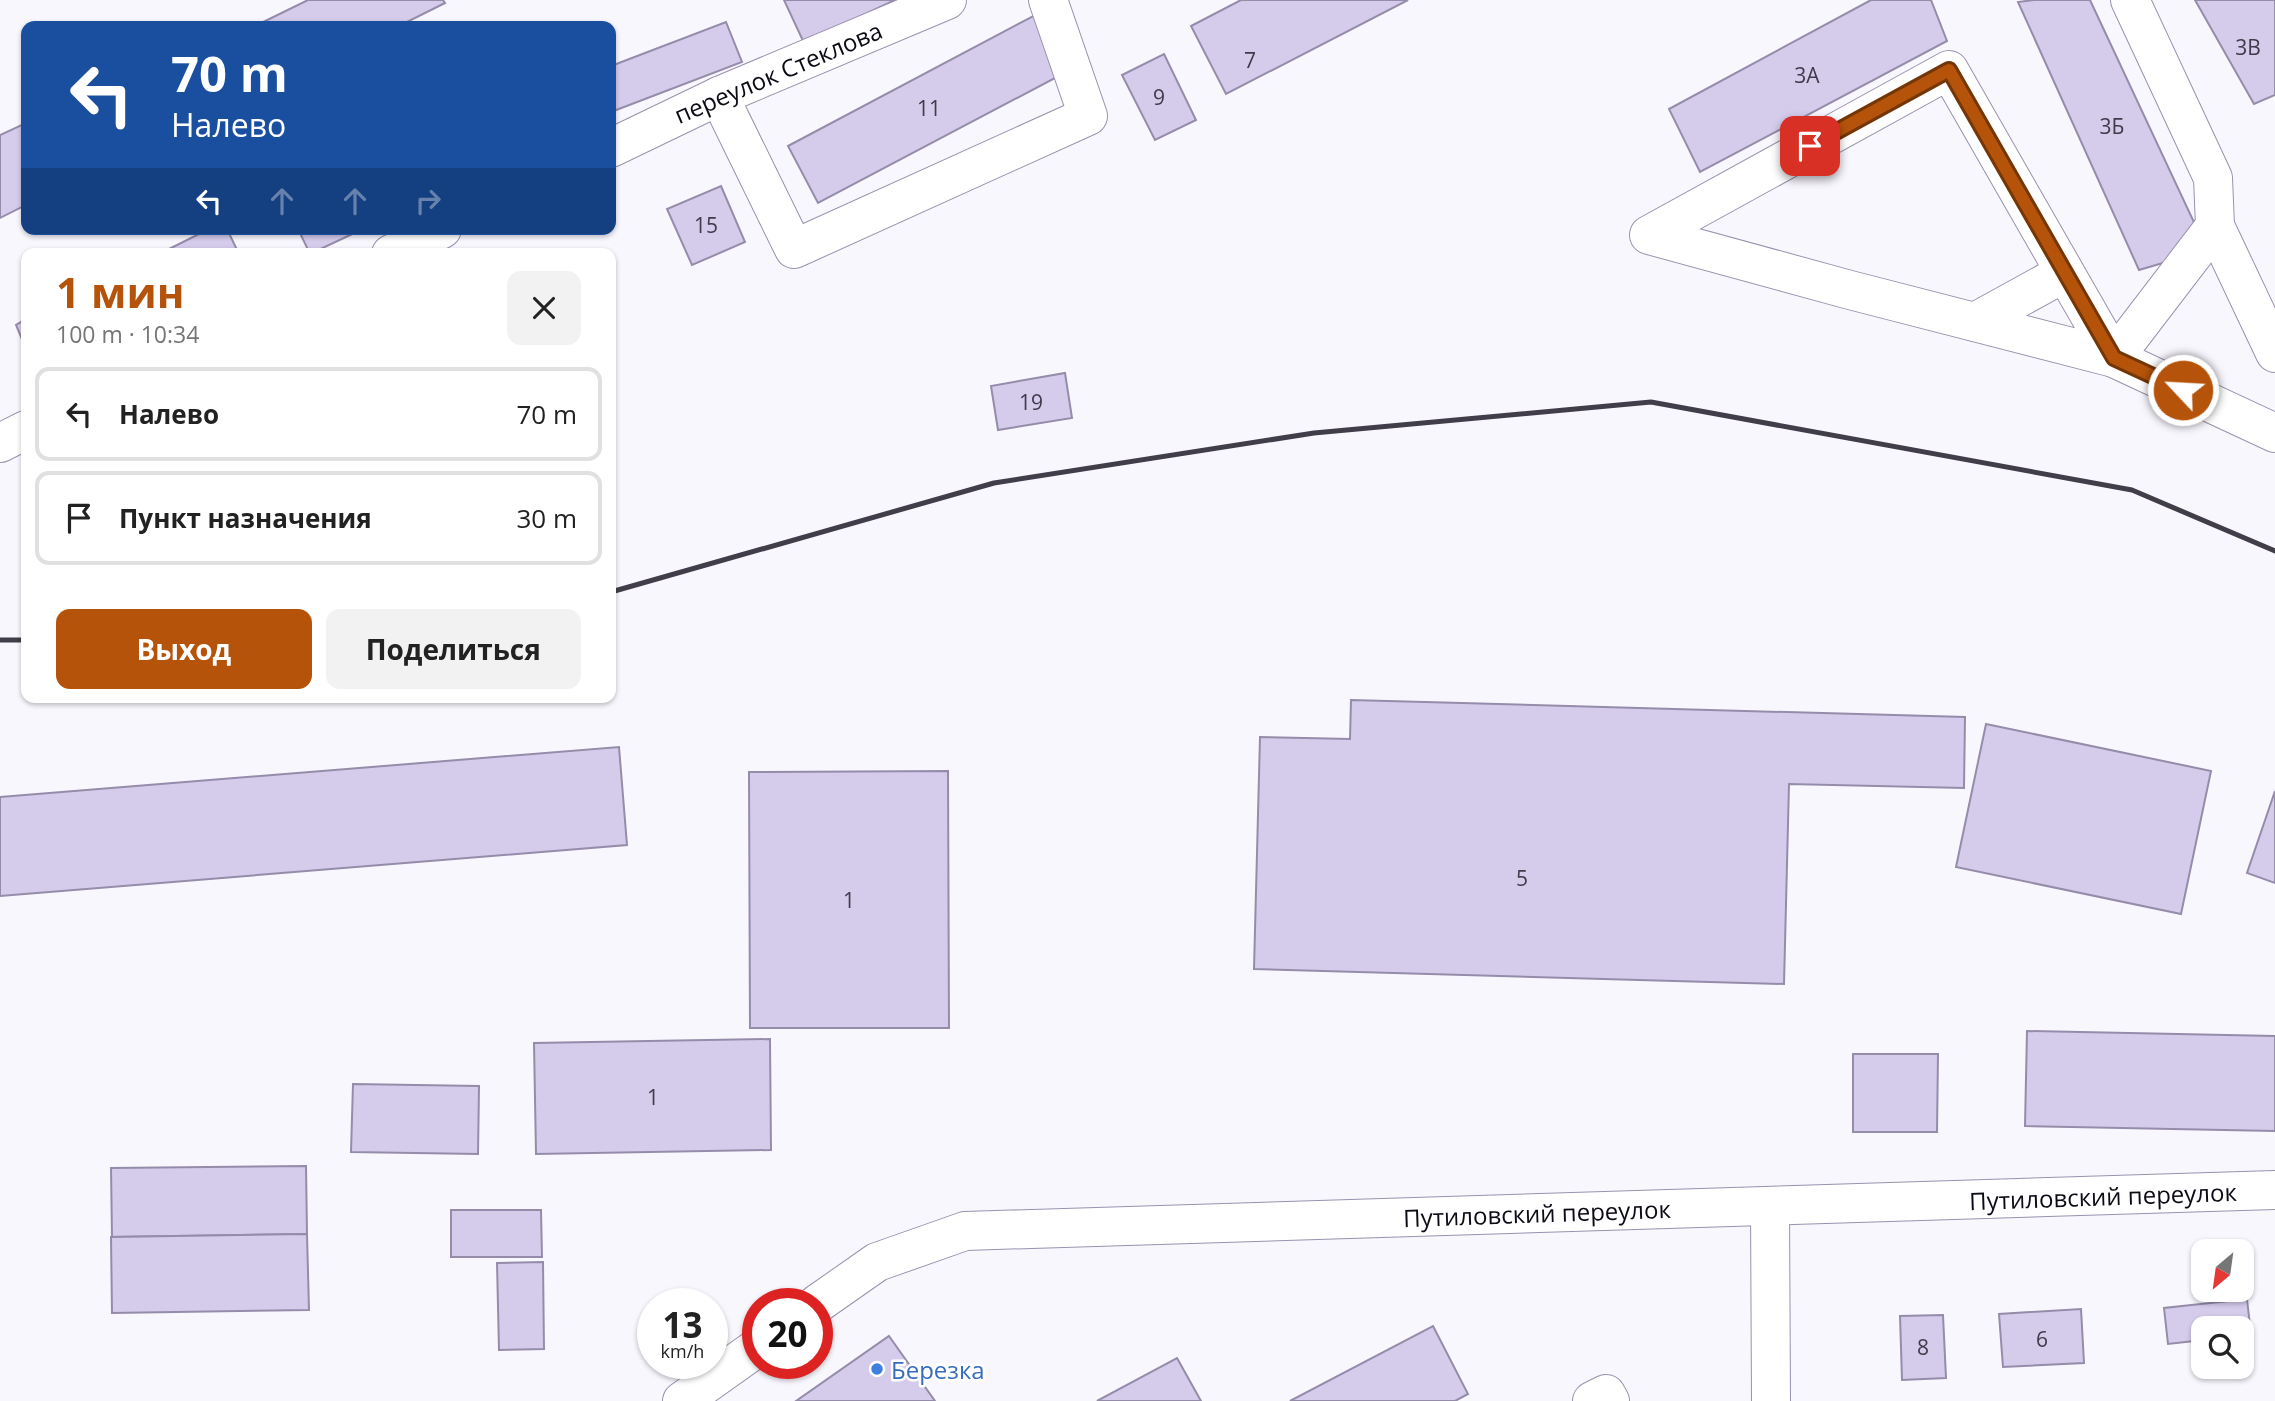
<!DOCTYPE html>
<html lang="ru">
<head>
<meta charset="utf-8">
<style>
	:root { --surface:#fff; --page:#f2f2f2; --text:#222; --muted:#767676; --line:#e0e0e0; --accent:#b45309 }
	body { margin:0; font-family:"Open Sans",sans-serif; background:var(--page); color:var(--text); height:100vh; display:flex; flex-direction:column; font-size:26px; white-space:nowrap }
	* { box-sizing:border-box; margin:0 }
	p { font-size:23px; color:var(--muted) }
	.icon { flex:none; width:38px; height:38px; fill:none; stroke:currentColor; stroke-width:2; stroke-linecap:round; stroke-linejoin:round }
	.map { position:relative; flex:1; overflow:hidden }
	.sheet { position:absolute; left:21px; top:248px; width:595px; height:455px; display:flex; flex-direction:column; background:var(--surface); border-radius:14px; box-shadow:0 2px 5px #0004 }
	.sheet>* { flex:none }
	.top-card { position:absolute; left:21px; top:21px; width:595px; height:214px; border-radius:14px; box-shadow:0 2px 5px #0004; background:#1a4fa0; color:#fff; overflow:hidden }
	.needle { width:46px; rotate:209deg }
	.buttons { position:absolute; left:2191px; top:1239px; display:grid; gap:14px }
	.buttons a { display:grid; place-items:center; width:63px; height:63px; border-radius:14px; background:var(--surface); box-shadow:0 2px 5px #0004; font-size:35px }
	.speed { position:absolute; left:637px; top:1288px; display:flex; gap:14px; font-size:35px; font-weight:700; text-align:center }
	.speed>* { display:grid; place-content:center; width:91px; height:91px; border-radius:50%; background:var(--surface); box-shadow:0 2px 5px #0004; line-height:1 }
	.speed small { font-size:18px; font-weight:400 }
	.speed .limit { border:10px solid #d22; background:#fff; color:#111 }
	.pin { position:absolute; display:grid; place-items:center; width:60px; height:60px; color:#fff; margin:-30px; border-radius:14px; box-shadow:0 4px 10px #0006 }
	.me { position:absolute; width:77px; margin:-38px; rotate:295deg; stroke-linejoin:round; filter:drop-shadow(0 0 5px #0008) }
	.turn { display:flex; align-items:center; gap:24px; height:147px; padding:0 35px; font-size:32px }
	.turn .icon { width:91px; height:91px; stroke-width:2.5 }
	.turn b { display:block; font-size:49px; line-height:60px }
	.lanes { display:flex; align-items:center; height:66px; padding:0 35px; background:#0003; justify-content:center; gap:35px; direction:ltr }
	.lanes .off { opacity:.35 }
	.round { display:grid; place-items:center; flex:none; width:74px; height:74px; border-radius:14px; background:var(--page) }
	.overview { display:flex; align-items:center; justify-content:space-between; height:119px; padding:0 35px }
	h1 { font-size:42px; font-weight:700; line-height:52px; color:var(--accent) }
	.button { display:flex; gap:14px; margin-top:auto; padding:14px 35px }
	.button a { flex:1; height:80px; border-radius:14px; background:var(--accent); color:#fff; font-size:28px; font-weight:700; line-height:80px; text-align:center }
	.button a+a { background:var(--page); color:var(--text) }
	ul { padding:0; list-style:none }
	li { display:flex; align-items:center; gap:21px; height:94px; margin:0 14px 10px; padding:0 21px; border:4px solid var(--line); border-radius:14px }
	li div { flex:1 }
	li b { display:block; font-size:26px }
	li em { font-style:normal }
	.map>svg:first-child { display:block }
	.building { fill:#d5ccec; stroke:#958caa; stroke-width:2 }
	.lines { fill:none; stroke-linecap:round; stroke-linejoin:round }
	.minor-casing { stroke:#9a91af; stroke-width:40 }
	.major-casing { stroke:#9a91af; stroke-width:40 }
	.minor { stroke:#fff; stroke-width:38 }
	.major { stroke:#fff; stroke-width:38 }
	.rail { stroke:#423e49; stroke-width:5 }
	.route-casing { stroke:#753606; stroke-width:18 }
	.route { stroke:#b45309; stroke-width:12 }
	.shop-dot { fill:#3f7fe0; stroke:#fff; stroke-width:2.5 }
	.labels { text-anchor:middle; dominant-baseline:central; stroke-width:5; stroke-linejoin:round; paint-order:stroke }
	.number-label { font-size:21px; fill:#403a4b }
	.street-label { font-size:24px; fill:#0e0a15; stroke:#fff }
	.shop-label { font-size:24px; fill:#366cbe; stroke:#fff; text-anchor:start }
</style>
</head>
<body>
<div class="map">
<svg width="2275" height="1401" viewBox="0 0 2275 1401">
	<rect width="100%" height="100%" fill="#f9f7fe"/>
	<g class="building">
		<polygon points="308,0 443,0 445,3 399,26 255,26"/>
		<polygon points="784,0 895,0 804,43"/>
		<polygon points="1241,0 1408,0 1226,94 1191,26"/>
		<polygon points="1871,0 1931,0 1947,41 1700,172 1669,109"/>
		<polygon points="2034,0 2090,0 2207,250 2139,270 2018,2"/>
		<polygon points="2195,0 2275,0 2275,95 2254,104"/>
		<polygon points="1041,12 1072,69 818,203 788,146"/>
		<polygon points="726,22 742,62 611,112 611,66"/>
		<polygon points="1164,54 1196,120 1155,140 1122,75"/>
		<polygon points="26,123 26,205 0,218 0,135"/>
		<polygon points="721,186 745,242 692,265 667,209"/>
		<polygon points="209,229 227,229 239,254 159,254"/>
		<polygon points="298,229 363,229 310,254"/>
		<polygon points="26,319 26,349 16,325"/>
		<polygon points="1065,373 1072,418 998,430 991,386"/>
		<polygon points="1351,700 1965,717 1964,788 1789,784 1784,984 1254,969 1260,737 1350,739"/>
		<polygon points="1986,724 2211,771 2181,914 1956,867"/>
		<polygon points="619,747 627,845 0,896 0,797"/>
		<polygon points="948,771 949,1028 750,1028 749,772"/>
		<polygon points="2275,791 2275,883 2247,873"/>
		<polygon points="2027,1031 2275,1036 2275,1131 2025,1126"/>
		<polygon points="770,1039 771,1150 536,1154 534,1043"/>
		<polygon points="1853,1054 1938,1054 1937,1132 1853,1132"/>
		<polygon points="353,1084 479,1086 478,1154 351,1152"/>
		<polygon points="306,1166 307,1234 112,1237 111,1168"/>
		<polygon points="451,1210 541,1210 542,1257 451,1257"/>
		<polygon points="307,1234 309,1310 112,1313 111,1237"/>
		<polygon points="543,1262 544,1349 499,1350 497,1263"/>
		<polygon points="2247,1299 2251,1334 2242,1335 2242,1328 2203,1328 2203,1340 2168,1344 2164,1308"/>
		<polygon points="2081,1309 2084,1363 2003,1367 1999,1314"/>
		<polygon points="1943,1315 1946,1378 1902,1380 1900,1316"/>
		<polygon points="1433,1326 1468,1394 1455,1401 1290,1401"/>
		<polygon points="889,1336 935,1401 796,1401"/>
		<polygon points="1177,1358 1201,1401 1097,1401"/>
	</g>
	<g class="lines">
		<g class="minor-casing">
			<g id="minor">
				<polyline points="2130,0 2213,178 2215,226 2275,353"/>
				<polygon points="1949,70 2114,358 1850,290 1649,235"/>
				<polyline points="719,96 794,249 1088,116 1048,0"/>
				<polyline points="611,148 719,96 947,0"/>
				<polyline points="2215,226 2114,358 2275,433"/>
				<polyline points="391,254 442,229"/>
				<polyline points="1975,322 2064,273"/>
				<polyline points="0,443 26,430"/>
				<polyline points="1770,1206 1771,1401"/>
				<polyline points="1592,1401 1606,1394 1610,1401"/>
			</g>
		</g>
		<g class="major-casing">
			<g id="major">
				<polyline points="817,1304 877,1262 965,1231 2275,1190"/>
				<polyline points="682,1401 758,1347"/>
			</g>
		</g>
		<use href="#minor" class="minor"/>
		<use href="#major" class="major"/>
		<g class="rail">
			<polyline points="611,592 994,483 1314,433 1651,402 2132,490 2275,551"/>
			<polyline points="0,640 26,640"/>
		</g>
	</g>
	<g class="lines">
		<g class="route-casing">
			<polyline id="route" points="1810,146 1949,70 2114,358 2183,390"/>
		</g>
		<use href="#route" class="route"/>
	</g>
	<circle class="shop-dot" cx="877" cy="1369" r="7"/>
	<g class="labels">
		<g class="number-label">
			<text x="2248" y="47">3В</text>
			<text x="1250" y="60">7</text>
			<text x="1807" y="75">3А</text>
			<text x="1159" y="97">9</text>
			<text x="929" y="108">11</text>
			<text x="2112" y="126">3Б</text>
			<text x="706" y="225">15</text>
			<text x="1031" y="402">19</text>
			<text x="1522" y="878">5</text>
			<text x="849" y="900">1</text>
			<text x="653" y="1097">1</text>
			<text x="2042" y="1339">6</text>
			<text x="1923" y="1347">8</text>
		</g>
		<g class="street-label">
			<text transform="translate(778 72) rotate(-23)">переулок Стеклова</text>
			<text transform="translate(2103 1196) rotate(-2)">Путиловский переулок</text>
			<text transform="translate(1537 1213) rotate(-2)">Путиловский переулок</text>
		</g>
		<g class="shop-label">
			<text x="891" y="1369">Березка</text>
		</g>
	</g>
</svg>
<div class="buttons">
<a><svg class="needle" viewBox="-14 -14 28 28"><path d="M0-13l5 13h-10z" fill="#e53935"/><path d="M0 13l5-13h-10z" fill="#767676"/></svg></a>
<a><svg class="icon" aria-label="search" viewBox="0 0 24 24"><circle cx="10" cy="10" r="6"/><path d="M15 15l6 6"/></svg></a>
</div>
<div class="speed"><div>13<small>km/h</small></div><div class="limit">20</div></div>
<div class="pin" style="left:1810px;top:146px;background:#d93025"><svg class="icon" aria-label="arrive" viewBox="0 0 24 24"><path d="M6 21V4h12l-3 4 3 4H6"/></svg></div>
<svg class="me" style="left:2183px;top:390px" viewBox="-20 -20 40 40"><circle r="17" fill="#b45309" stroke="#fff" stroke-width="3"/><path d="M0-11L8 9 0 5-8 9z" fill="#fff"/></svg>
<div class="top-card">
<div class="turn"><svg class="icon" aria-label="left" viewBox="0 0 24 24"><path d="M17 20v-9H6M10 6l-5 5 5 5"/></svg><div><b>70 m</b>Налево</div></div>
<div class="lanes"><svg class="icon" aria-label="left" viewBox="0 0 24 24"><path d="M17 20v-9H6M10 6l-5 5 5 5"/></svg><svg class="icon off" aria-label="ahead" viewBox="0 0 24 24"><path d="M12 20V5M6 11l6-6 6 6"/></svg><svg class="icon off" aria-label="ahead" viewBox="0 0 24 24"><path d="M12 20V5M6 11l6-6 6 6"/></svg><svg class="icon off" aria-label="right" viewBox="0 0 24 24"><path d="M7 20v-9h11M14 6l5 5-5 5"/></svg></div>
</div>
<section class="sheet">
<div class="overview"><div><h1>1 мин</h1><p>100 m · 10:34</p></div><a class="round"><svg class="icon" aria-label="close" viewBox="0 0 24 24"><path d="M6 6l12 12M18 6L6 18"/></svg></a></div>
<ul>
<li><svg class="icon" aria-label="left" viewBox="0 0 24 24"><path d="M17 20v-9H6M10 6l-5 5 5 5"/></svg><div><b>Налево</b></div><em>70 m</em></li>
<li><svg class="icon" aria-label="arrive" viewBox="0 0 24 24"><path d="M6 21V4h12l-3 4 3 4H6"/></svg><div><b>Пункт назначения</b></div><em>30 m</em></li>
</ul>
<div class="button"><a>Выход</a><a>Поделиться</a></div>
</section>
</div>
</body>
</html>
